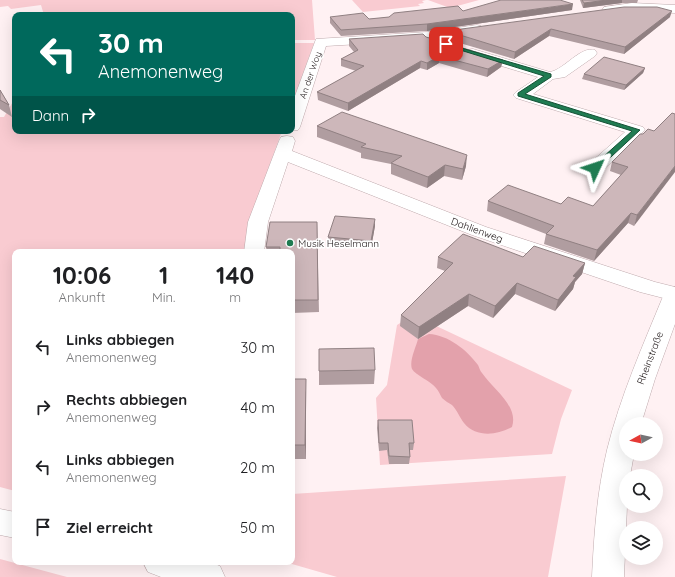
<!DOCTYPE html>
<html lang="de">
<head>
<meta charset="utf-8">
<style>
	:root { --surface:#fff; --page:#f2f2f2; --text:#202124; --muted:#757577 }
	body { margin:0; font-family:Quicksand,sans-serif; background:var(--page); color:var(--text); height:100vh; display:flex; flex-direction:column; font-size:15px; white-space:nowrap }
	* { box-sizing:border-box; margin:0 }
	p { font-size:13px; color:var(--muted) }
	.icon { flex:none; width:22px; height:22px; fill:none; stroke:currentColor; stroke-width:2; stroke-linecap:round; stroke-linejoin:round }
	.map { position:relative; flex:1; overflow:hidden }
	.drawer { position:absolute; left:12px; top:249px; width:283px; height:316px; display:flex; flex-direction:column; background:var(--surface); border-radius:8px; box-shadow:0 4px 16px #0002 }
	.drawer>* { flex:none }
	.banner { position:absolute; left:12px; top:12px; width:283px; height:122px; border-radius:8px; box-shadow:0 4px 16px #0002; background:#00695c; color:#fff; overflow:hidden }
	.needle { width:26px; rotate:262deg }
	.tools { position:absolute; left:619px; top:417px; display:grid; gap:8px }
	.tools a { display:grid; place-items:center; width:44px; height:44px; border-radius:50%; background:var(--surface); box-shadow:0 4px 16px #0002; font-size:20px }
	.pin { position:absolute; display:grid; place-items:center; width:34px; height:34px; color:#fff; margin:-17px; border-radius:8px; box-shadow:0 2px 6px #0006 }
	.me { position:absolute; width:44px; margin:-22px; rotate:48deg; stroke-linejoin:round; filter:drop-shadow(0 0 3px #0008) }
	.turn { display:flex; align-items:center; gap:14px; height:84px; padding:0 20px; font-size:18px }
	.turn .icon { width:52px; height:52px; stroke-width:2.5 }
	.turn b { display:block; font-size:28px; line-height:34px }
	.then { display:flex; align-items:center; height:38px; padding:0 20px; background:#0003; gap:8px; font-size:15px }
	.eta { display:flex; justify-content:space-evenly; align-items:center; height:68px; text-align:center }
	.eta b { font-size:24px; font-weight:700; line-height:28px }
	ul { padding:0; list-style:none }
	li { display:flex; align-items:center; gap:12px; height:60px; padding:0 20px }
	li div { flex:1 }
	li b { display:block; font-size:15px }
	li em { font-style:normal }
	.map>svg:first-child { display:block }
	.green { fill:#f9cbd1 }
	.water { fill:#e3a1ab }
	.lines { fill:none; stroke-linecap:round; stroke-linejoin:round }
	.minor-casing { stroke:#bfaaad; stroke-width:1 }
	.major-casing { stroke:#bfaaad; stroke-width:1 }
	.minor { fill:#fff; fill-rule:evenodd }
	.major { fill:#fff; fill-rule:evenodd }
	.wall { fill:#b09da0 }
	.shaded-wall { fill:#908082 }
	.building { fill:#cdb7ba; stroke:#908082 }
	.route { fill:#1f7c52; stroke:#145135 }
	.poi-dot { fill:#1f7c52; stroke:#fff; stroke-width:1.5 }
	.labels { text-anchor:middle; dominant-baseline:central; stroke-width:3.5; stroke-linejoin:round; paint-order:stroke }
	.far-street-label { font-size:9px; fill:#1e1617; stroke:#fff }
	.street-label { font-size:10px; fill:#1e1617; stroke:#fff }
	.poi-label { font-size:10px; fill:#1e1617; stroke:#fff; text-anchor:start }
</style>
</head>
<body>
<div class="map">
<svg width="675" height="577" viewBox="0 0 675 577">
	<rect width="100%" height="100%" fill="#fff1f3"/>
	<g class="green">
		<polygon points="0,0 312,0 315,40 292,40 292,15 44,15 41,5 11,9 8,6 0,7"/>
		<polygon points="352,0 426,0 422,1 424,3 418,4 420,6 363,12"/>
		<polygon points="428,0 479,0 450,8"/>
		<polygon points="292,43 314,43 292,104"/>
		<polygon points="15,98 15,131 282,131 249,222 246,252 15,252 15,491 0,487 0,117 4,117"/>
		<polygon points="413,315 572,390 561,419 552,454 380,465 376,398 387,385 397,325"/>
		<polygon points="566,476 548,577 337,577 285,562 292,562 292,494"/>
		<polygon points="0,559 67,577 0,577"/>
	</g>
	<path class="water" d="M 429,334 C 448,335 467,350 478,365 C 479,367 480,371 482,373 C 493,389 519,406 512,427 C 498,435 476,438 464,423 C 460,418 457,410 452,405 C 449,403 445,401 442,398 C 440,395 439,391 436,388 C 431,381 415,375 412,369 C 409,361 416,347 418,339 Z"/>
	<g class="lines">
		<g class="minor-casing">
			<g id="minor">
				<polygon points="632,3 675,5 675,13 632,11 608,14 604,13 602,10 604,7"/>
				<polygon points="477,25 481,26 483,29 481,32 427,40 326,46 300,127 298,130 289,131 292,131 292,104 316,39 427,32"/>
				<path d="M 473,49 L 550,72 C 565,69 580,46 595,50 L 597,53 L 595,56 L 565,77 L 553,79 L 533,94 L 643,127 L 645,130 L 601,172 L 595,173 L 589,172 L 586,168 L 589,164 L 625,132 L 516,98 L 513,95 L 516,92 L 538,77 L 468,56 L 466,53 L 468,50 Z"/>
				<polygon points="287,136 293,137 295,141 292,151 486,227 655,282 675,287 675,301 640,292 472,235 288,162 268,222 264,252 244,252 248,222 279,141 281,137"/>
			</g>
		</g>
		<g class="major-casing">
			<g id="major">
				<path d="M 675,287 L 675,324 L 655,379 L 641,424 L 626,424 L 626,454 L 634,454 L 630,476 L 626,476 L 627,506 L 624,577 L 592,577 C 594,534 597,492 607,450 C 620,397 643,345 664,294 L 667,289 Z"/>
				<polygon points="0,509 15,512 15,538 0,535"/>
				<polygon points="143,562 209,562 220,566 225,577 161,577 148,572"/>
			</g>
		</g>
		<use href="#minor" class="minor"/>
		<use href="#major" class="major"/>
	</g>
	<g class="wall">
		<polygon points="580,0 638,0 637,3 622,3 583,8"/>
		<polygon points="572,10 427,31 341,36 330,23 330,17 369,19 463,11"/>
		<polygon points="670,17 624,54 549,36 514,59 446,39 447,31"/>
		<polygon points="426,37 503,60 501,67 487,77 439,63 427,70 420,68 348,111 318,100 317,92 356,71 341,66 341,59 354,52 349,46 349,39"/>
		<polygon points="645,68 643,73 624,90 582,79 584,74"/>
		<polygon points="0,90 9,105 12,117 0,109"/>
		<polygon points="672,113 634,226 628,223 594,261 544,244 546,234 487,211 488,201 561,204 593,206 621,175 610,171 612,162 643,134 654,131"/>
		<polygon points="317,126 466,166 462,180 444,176 427,188 391,174 391,164 361,158 361,153 317,137"/>
		<polygon points="317,222 319,312 292,313 292,252 267,252 266,247"/>
		<polygon points="375,226 371,248 328,244 328,237"/>
		<polygon points="438,257 523,257 585,263 582,274 575,282 573,289 555,311 515,294 493,318 468,306 418,339 400,326 401,315 445,271 437,268"/>
		<polygon points="375,370 374,384 319,385 319,371"/>
		<polygon points="292,379 306,392 306,459 292,459 292,461"/>
		<polygon points="378,420 414,443 413,450 410,450 410,457 409,464 389,464 387,450 379,451 377,428"/>
	</g>
	<g class="shaded-wall">
		<polygon points="607,0 622,0 622,3 583,8 584,3"/>
		<polygon points="573,4 572,10 427,31 427,24"/>
		<polygon points="672,11 670,17 624,54 625,47"/>
		<polygon points="551,29 549,36 514,59 515,52"/>
		<polygon points="439,56 439,63 427,70 427,63"/>
		<polygon points="503,60 501,67 487,77 488,69"/>
		<polygon points="421,61 420,68 348,111 348,103"/>
		<polygon points="645,68 643,73 624,90 626,85"/>
		<polygon points="467,155 466,166 462,180 463,169"/>
		<polygon points="445,165 444,176 427,188 428,177"/>
		<polygon points="675,166 675,172 634,226 637,215"/>
		<polygon points="631,213 628,223 594,261 597,250"/>
		<polygon points="375,219 375,226 371,248 371,241"/>
		<polygon points="585,263 582,274 575,282 573,289 555,311 558,300 573,276"/>
		<polygon points="517,283 515,294 493,318 495,306"/>
		<polygon points="469,294 468,306 418,339 419,327"/>
		<polygon points="306,379 306,459 305,445"/>
	</g>
	<g class="building">
		<polygon points="501,0 560,0 573,4 427,24 341,30 330,17 363,13 369,19 389,17 394,13 458,6 463,11"/>
		<polygon points="582,0 607,0 584,3"/>
		<polygon points="624,7 657,7 672,11 625,47 551,29 515,52 447,31"/>
		<polygon points="423,34 426,37 503,60 488,69 439,56 427,63 421,61 348,103 317,92 364,66 341,59 358,50 349,39"/>
		<polygon points="604,57 645,68 626,85 584,74"/>
		<polygon points="0,90 9,105 0,100"/>
		<polygon points="342,112 467,155 463,169 445,165 428,177 391,163 402,156 361,147 366,144 317,126"/>
		<polygon points="672,113 675,114 675,166 637,215 631,213 597,250 546,234 554,226 488,201 508,185 561,204 568,197 593,206 628,167 612,162 640,134 643,134 648,129 654,131"/>
		<polygon points="335,216 375,219 371,241 328,237"/>
		<polygon points="270,222 317,222 318,300 292,300 292,252 280,252 280,247 266,247"/>
		<polygon points="463,234 523,257 534,246 585,263 573,276 576,277 558,300 517,283 495,306 469,294 419,327 401,315 453,263 438,257"/>
		<polygon points="374,348 375,370 319,371 319,349"/>
		<polygon points="292,379 306,379 305,445 292,445"/>
		<polygon points="378,420 412,420 414,443 409,443 410,457 389,456 388,443 379,443"/>
	</g>
	<polygon class="route" points="444,43 551,74 551,77 525,94 640,130 598,169 593,169 593,166 632,131 518,96 518,93 544,76 444,45"/>
	<circle class="poi-dot" cx="290" cy="243" r="4"/>
	<g class="labels">
		<g class="far-street-label">
			<text transform="translate(310 75) rotate(-71)">An der Woy</text>
		</g>
		<g class="street-label">
			<text transform="translate(477 230) rotate(20)">Dahlienweg</text>
			<text transform="translate(650 358) rotate(-69)">Rheinstraße</text>
		</g>
		<g class="poi-label">
			<text x="298" y="243">Musik Heselmann</text>
		</g>
	</g>
</svg>
<div class="tools">
<a><svg class="needle" viewBox="-14 -14 28 28"><path d="M0-13l5 13h-10z" fill="#e53935"/><path d="M0 13l5-13h-10z" fill="#757577"/></svg></a>
<a><svg class="icon" aria-label="search" viewBox="0 0 24 24"><circle cx="10" cy="10" r="6"/><path d="M15 15l6 6"/></svg></a>
<a><svg class="icon" aria-label="layers" viewBox="0 0 24 24"><path d="M12 4l9 5-9 5-9-5zM3 14l9 5 9-5"/></svg></a>
</div>
<div class="pin" style="left:446px;top:44px;background:#d93025"><svg class="icon" aria-label="arrive" viewBox="0 0 24 24"><path d="M6 21V4h12l-3 4 3 4H6"/></svg></div>
<svg class="me" style="left:595px;top:168px" viewBox="-20 -20 40 40"><path d="M0-17L14 15 0 8-14 15z" fill="#1f7c52" stroke="#fff" stroke-width="4"/></svg>
<div class="banner">
<div class="turn"><svg class="icon" aria-label="left" viewBox="0 0 24 24"><path d="M17 20v-9H6M10 6l-5 5 5 5"/></svg><div><b>30 m</b>Anemonenweg</div></div>
<div class="then">Dann<svg class="icon" aria-label="right" viewBox="0 0 24 24"><path d="M7 20v-9h11M14 6l5 5-5 5"/></svg></div>
</div>
<section class="drawer">
<div class="eta">
<div><b>10:06</b><p>Ankunft</p></div>
<div><b>1</b><p>Min.</p></div>
<div><b>140</b><p>m</p></div>
</div>
<ul>
<li><svg class="icon" aria-label="left" viewBox="0 0 24 24"><path d="M17 20v-9H6M10 6l-5 5 5 5"/></svg><div><b>Links abbiegen</b><p>Anemonenweg</p></div><em>30 m</em></li>
<li><svg class="icon" aria-label="right" viewBox="0 0 24 24"><path d="M7 20v-9h11M14 6l5 5-5 5"/></svg><div><b>Rechts abbiegen</b><p>Anemonenweg</p></div><em>40 m</em></li>
<li><svg class="icon" aria-label="left" viewBox="0 0 24 24"><path d="M17 20v-9H6M10 6l-5 5 5 5"/></svg><div><b>Links abbiegen</b><p>Anemonenweg</p></div><em>20 m</em></li>
<li><svg class="icon" aria-label="arrive" viewBox="0 0 24 24"><path d="M6 21V4h12l-3 4 3 4H6"/></svg><div><b>Ziel erreicht</b></div><em>50 m</em></li>
</ul>
</section>
</div>
</body>
</html>
